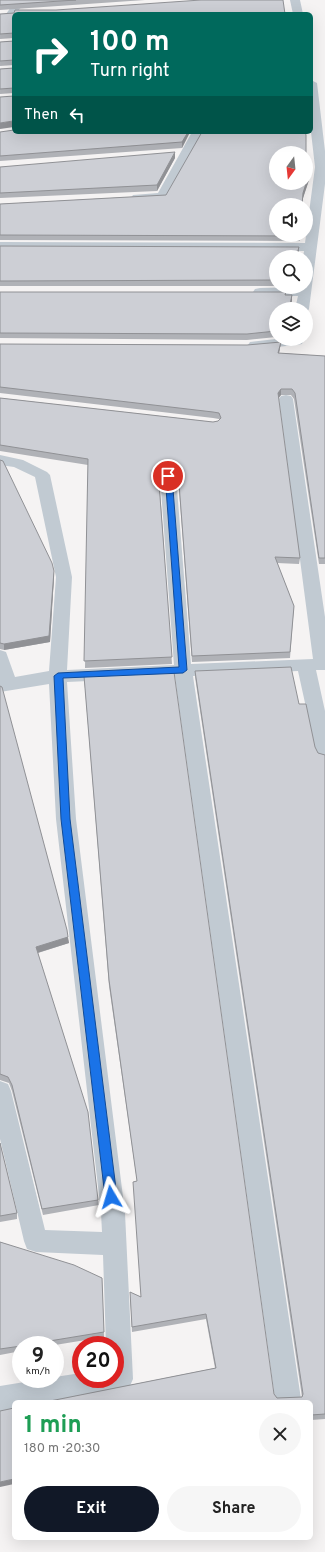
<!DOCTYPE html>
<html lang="en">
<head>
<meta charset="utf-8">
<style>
	:root { --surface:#fff; --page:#f6f6f6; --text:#222; --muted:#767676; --accent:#111827 }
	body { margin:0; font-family:Overpass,sans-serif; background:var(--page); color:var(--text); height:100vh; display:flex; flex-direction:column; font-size:15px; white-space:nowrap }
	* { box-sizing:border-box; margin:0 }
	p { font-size:13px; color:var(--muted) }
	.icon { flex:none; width:22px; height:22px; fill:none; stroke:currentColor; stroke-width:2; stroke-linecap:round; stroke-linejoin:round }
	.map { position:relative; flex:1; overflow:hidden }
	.sheet { position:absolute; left:12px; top:1400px; width:301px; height:140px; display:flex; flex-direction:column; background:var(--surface); border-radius:6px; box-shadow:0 4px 16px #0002 }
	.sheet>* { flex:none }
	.top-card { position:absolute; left:12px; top:12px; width:301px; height:122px; border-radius:6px; box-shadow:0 4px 16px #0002; background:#00695c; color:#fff; overflow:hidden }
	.needle { width:26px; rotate:195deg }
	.buttons { position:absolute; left:269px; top:146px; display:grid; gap:8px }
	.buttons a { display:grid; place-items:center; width:44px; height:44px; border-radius:50%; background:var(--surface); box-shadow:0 4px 16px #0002; font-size:20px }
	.speed { position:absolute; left:12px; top:1336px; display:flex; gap:8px; font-size:20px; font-weight:700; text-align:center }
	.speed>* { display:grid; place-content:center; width:52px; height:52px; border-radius:50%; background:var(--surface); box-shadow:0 4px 16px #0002; line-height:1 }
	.speed small { font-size:10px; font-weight:400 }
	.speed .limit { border:6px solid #d22; background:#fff; color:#111 }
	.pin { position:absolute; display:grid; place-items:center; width:34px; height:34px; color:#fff; margin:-17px; border:2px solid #fff; border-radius:50%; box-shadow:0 1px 4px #0007 }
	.me { position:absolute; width:44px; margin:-22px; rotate:353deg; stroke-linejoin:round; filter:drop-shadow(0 0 3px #0008) }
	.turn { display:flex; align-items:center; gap:14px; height:84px; padding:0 12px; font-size:18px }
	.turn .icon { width:52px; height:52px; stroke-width:2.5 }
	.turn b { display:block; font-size:28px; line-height:34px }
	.then { display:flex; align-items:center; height:38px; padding:0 12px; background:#0003; gap:8px; font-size:15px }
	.round { display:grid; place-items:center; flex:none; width:42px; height:42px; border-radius:21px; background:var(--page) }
	.overview { display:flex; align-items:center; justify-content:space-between; height:68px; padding:0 12px }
	h1 { font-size:24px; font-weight:700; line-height:30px; color:#1e9e55 }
	.primary-button { display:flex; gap:8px; margin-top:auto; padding:8px 12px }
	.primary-button a { flex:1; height:46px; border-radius:24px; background:var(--accent); color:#fff; font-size:16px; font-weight:700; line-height:46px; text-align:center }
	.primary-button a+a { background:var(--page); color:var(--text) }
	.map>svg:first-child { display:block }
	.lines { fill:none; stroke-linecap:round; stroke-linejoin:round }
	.service { fill:#c1cad2; fill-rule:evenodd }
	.wall { fill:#b0b2b7 }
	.shaded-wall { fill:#909195 }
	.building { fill:#cdcfd5; stroke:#909195 }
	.route { fill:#1a73e8; stroke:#114b97 }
</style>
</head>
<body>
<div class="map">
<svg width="325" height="1552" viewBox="0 0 325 1552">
	<rect width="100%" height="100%" fill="#f5f3f3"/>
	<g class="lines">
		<g class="service">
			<polygon points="16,0 26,0 16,14 14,14 14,16 7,16 6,14"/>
			<polygon points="290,0 300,0 303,14 293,14"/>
			<polygon points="311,80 317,83 325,151 325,184 309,309 307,312 306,309 295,309 298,296 260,296 255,295 253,292 255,289 260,288 306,287 306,257 303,257 304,251 0,250 0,242 305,243 315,167 311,132"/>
			<polygon points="192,132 204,132 166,199 137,202 133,201 131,198 133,195 158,193"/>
			<polygon points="276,339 304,339 302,344 297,345 255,349 250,348 248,345 250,342"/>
			<polygon points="286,395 291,396 293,399 325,617 325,670 316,670 325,711 325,760 318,758 316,753 298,671 193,676 301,1399 300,1402 276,1402 275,1399 175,677 67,682 76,819 125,1213 133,1379 129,1388 120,1392 59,1402 14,1402 14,1410 0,1412 0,1386 43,1379 55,1379 55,1377 81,1373 81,1379 115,1379 115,1345 106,1345 103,1255 36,1252 27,1249 24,1241 0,1139 0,1081 8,1084 11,1091 45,1230 102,1232 101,1213 56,819 49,684 0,692 0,650 6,652 15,677 49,671 56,577 35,477 14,467 0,465 0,455 23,460 47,472 50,475 72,577 67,670 174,665 160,476 162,473 168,471 174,473 176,476 191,664 313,659 279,399 281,396"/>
		</g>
	</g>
	<g class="wall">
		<polygon points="0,0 145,0 0,10"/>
		<polygon points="0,14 14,14 14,38 0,39"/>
		<polygon points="14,41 14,65 0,66 0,42"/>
		<polygon points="14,68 14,93 0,94 0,69"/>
		<polygon points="0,132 190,132 182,148 0,161"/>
		<polygon points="276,153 311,174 303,198 300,241 0,240 0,204 166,195"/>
		<polygon points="175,158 157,191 0,198 0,167"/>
		<polygon points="0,246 299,247 299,252 298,257 276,257 276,286 0,286"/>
		<polygon points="0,292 286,292 286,295 292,295 292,301 276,309 276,337 247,340 0,338"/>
		<polygon points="281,342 279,353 325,356 325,564 319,564 294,399 291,395 281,395 278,398 300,558 299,564 277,563 294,606 290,658 192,662 178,476 174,472 168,470 162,472 159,476 172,664 85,668 88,465 0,451 0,398 213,422 218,421 220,420 219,419 213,418 0,393 0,344 247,345"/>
		<polygon points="0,460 54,577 50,642 4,650 0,649"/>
		<polygon points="195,671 299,704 315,747 318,753 325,755 325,1419 311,1420 311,1402 45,1402 215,1368 206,1319 132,1332 130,1292 141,1297 137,1181 109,986 84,676 274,1394 277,1398 302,1397 195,677"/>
		<polygon points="0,686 69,943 38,953 98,1200 99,1205 43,1215 12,1091 9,1083 0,1080"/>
		<polygon points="0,1143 17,1213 17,1219 0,1222"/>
		<polygon points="0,1242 102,1278 104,1337 55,1345 21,1345 21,1351 0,1355"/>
	</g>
	<g class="shaded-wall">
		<polygon points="13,121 14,127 0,129 0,123"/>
		<polygon points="188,132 190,132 182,148 182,142"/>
		<polygon points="175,152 175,158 157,191 157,185"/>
		<polygon points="311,168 311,174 303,198 303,193"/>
		<polygon points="299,247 299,252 298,257 296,257"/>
		<polygon points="292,295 292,301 290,309 289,309"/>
		<polygon points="281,342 280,348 278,359 278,353"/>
		<polygon points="281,389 281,395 278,399 278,393"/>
		<polygon points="168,464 168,470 162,472 158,476 158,470 162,465"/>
		<polygon points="54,571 54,577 50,642 4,650 4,644"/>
		<polygon points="68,937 69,943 37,953 36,947"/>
		<polygon points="14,1479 14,1484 0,1487 0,1482"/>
	</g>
	<g class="building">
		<polygon points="0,0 76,0 0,5"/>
		<polygon points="201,0 283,0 285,14 14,14 14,33 0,34 0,14 14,13 15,10 56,10"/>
		<polygon points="14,41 14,60 0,61 0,42"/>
		<polygon points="14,68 14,88 0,89 0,69"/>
		<polygon points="14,96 14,122 13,121 0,123 0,97"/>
		<polygon points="14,130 14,132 188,132 182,142 0,156 0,132"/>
		<polygon points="202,132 305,132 306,135 306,153 276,153 276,183 306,183 306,160 311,168 303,193 302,205 276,205 276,235 300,235 300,236 0,235 0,204 166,195"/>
		<polygon points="175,152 157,185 0,193 0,167"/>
		<polygon points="0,246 299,247 296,257 276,257 276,280 0,281"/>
		<polygon points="0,292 286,292 285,295 292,295 289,309 276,309 276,331 247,334 0,333"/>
		<polygon points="281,342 278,353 325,356 325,558 319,558 295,393 292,389 281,389 278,393 300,558 275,557 294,606 290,652 192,656 178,470 175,465 168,464 162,465 158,470 172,657 84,661 88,459 0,445 0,398 213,422 218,421 221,418 219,413 213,412 0,387 0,344 247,345"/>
		<polygon points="0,460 3,461 52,563 54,571 49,636 4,644 0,643"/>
		<polygon points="291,667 299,704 306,704 315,747 318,753 325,755 325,1414 311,1415 311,1402 45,1402 216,1368 206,1314 132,1327 130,1292 141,1297 133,1182 137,1181 109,980 84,676 174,672 274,1394 277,1398 302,1397 303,1394 195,671"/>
		<polygon points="0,686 2,687 67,930 68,937 36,947 88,1112 98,1200 42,1209 12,1085 8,1077 0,1074"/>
		<polygon points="0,1143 17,1213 0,1216"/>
		<polygon points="0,1242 74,1265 102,1278 104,1332 25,1345 21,1345 21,1346 0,1349"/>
		<polygon points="14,1408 14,1479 0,1482 0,1411"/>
	</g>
	<polygon class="route" points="165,474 171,474 172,476 187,670 183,673 63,678 70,819 117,1197 115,1201 111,1202 107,1201 105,1197 61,819 54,676 58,673 179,667"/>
</svg>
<div class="buttons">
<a><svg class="needle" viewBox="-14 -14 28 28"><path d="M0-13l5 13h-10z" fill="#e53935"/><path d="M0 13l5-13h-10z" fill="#767676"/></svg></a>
<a><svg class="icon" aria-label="sound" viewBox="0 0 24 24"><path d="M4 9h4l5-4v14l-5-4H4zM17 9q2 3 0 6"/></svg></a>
<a><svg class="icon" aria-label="search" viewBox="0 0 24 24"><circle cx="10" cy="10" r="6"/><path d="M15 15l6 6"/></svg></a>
<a><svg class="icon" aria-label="layers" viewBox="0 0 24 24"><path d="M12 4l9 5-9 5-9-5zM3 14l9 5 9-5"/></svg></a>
</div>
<div class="speed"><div>9<small>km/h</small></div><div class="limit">20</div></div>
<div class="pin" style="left:168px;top:476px;background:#d93025"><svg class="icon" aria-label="arrive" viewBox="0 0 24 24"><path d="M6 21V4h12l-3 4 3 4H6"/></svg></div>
<svg class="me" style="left:111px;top:1197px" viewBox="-20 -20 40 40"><path d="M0-17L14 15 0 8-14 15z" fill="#1a73e8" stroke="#fff" stroke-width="4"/></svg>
<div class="top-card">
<div class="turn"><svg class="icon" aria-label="right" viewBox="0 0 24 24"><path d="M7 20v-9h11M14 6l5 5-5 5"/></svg><div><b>100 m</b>Turn right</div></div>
<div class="then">Then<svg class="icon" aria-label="left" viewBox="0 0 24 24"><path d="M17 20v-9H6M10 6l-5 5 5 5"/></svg></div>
</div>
<section class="sheet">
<div class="overview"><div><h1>1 min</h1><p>180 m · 20:30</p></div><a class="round"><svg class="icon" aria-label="close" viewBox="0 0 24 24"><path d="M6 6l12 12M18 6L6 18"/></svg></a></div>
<div class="primary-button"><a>Exit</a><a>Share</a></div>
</section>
</div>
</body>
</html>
